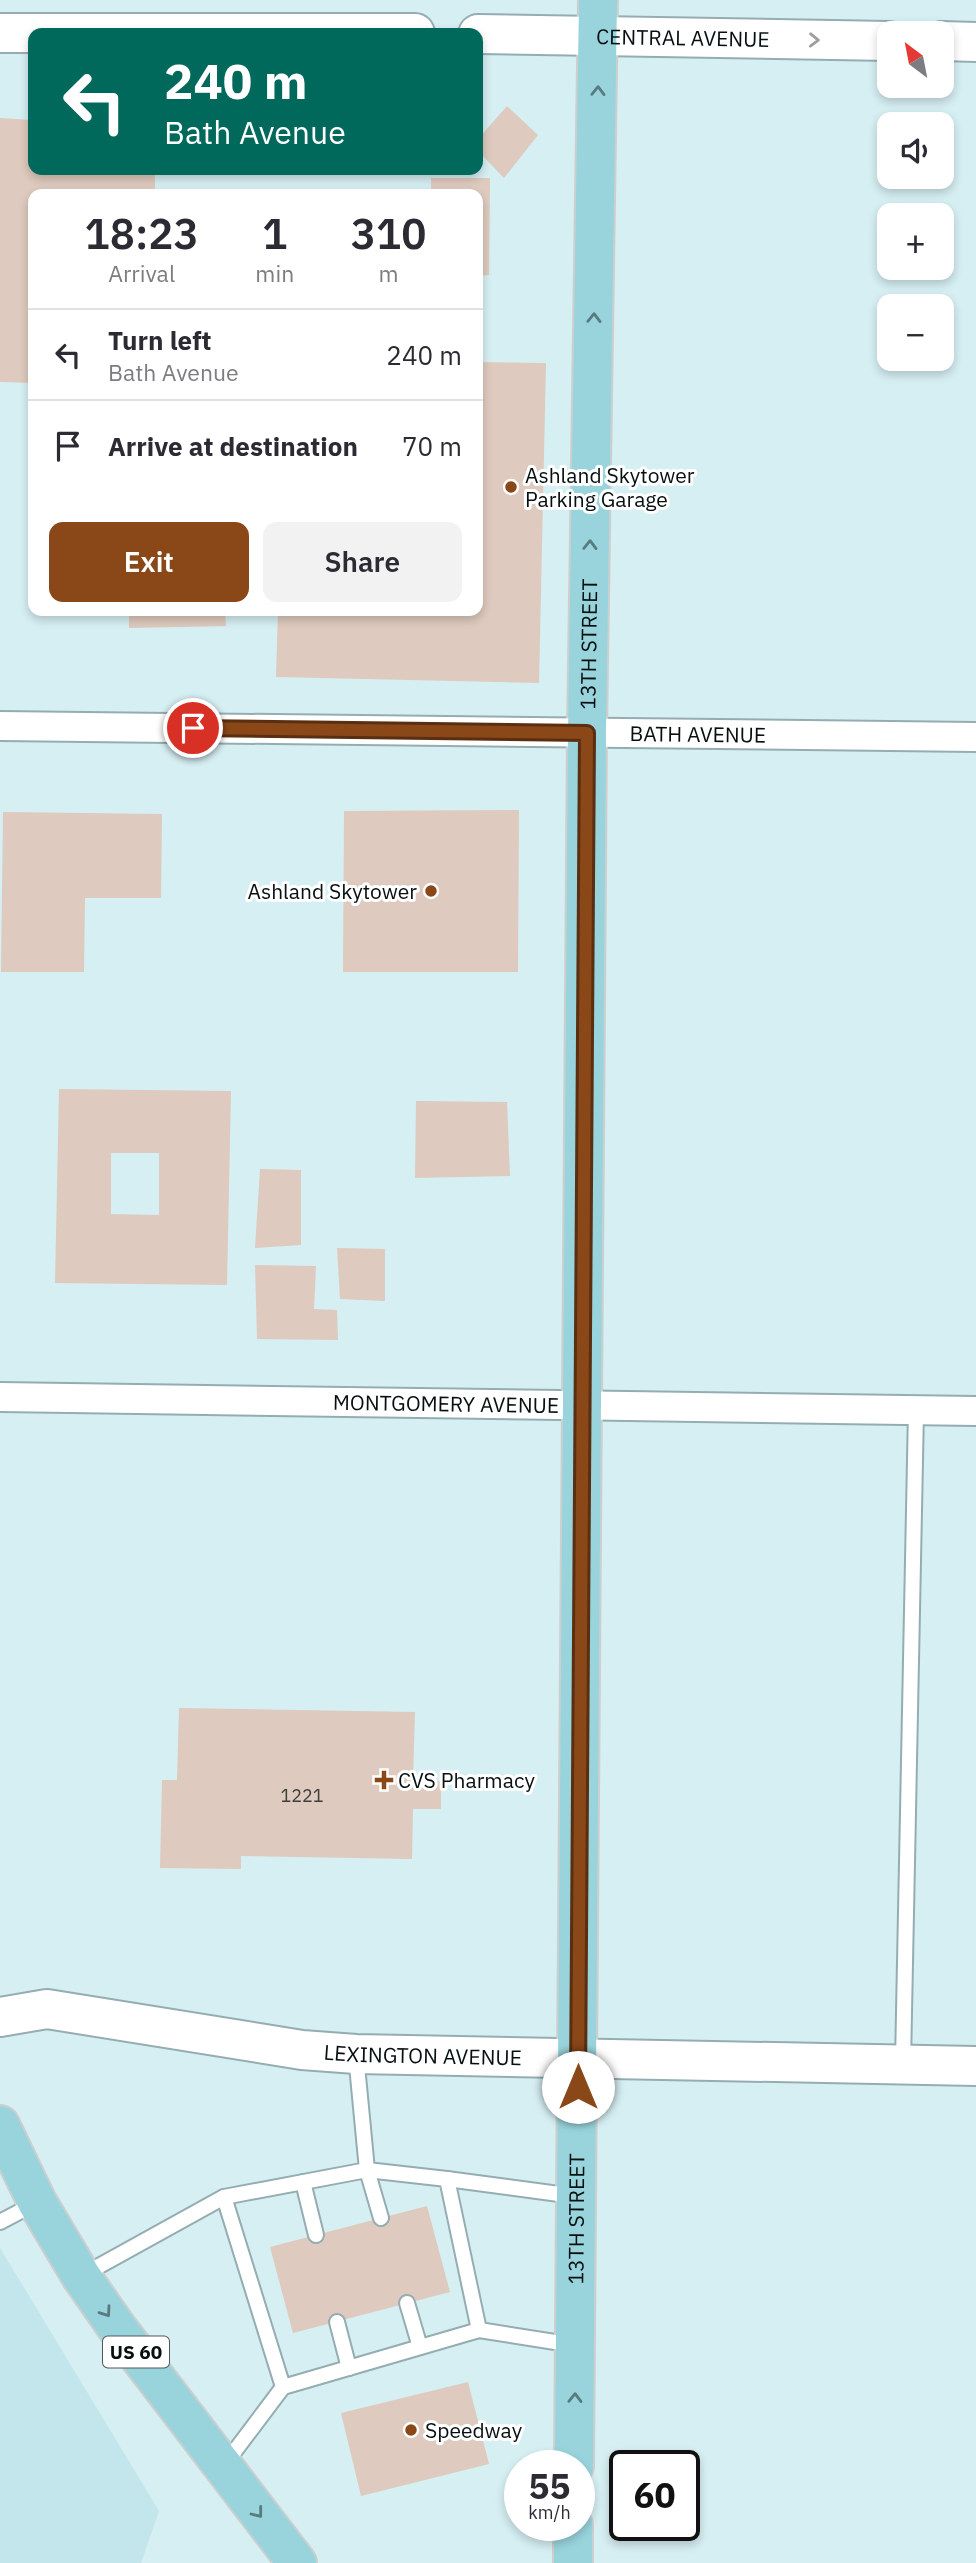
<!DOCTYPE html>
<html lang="en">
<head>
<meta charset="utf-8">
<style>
	:root { --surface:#fff; --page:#f2f2f3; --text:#2b2b33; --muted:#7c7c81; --line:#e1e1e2; --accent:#8a4718 }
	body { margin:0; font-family:"IBM Plex Sans",sans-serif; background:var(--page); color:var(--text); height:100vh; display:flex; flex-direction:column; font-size:26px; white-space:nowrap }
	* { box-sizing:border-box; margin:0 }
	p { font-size:23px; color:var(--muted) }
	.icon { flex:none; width:38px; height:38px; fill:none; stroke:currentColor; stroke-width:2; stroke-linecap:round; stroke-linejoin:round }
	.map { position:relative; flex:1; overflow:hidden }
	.sheet { position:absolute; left:28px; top:189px; width:455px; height:427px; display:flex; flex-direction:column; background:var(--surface); border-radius:14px; box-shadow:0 4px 10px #0003 }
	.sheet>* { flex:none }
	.hud { position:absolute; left:28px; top:28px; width:455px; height:147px; border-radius:14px; box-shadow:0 4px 10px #0003; background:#00695c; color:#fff; overflow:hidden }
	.needle { width:46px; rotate:328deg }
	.fabs { position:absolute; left:877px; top:21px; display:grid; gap:14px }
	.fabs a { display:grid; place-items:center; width:77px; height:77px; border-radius:14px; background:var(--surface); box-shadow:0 4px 10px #0003; font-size:35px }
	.speed { position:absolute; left:504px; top:2450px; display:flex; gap:14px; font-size:35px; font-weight:700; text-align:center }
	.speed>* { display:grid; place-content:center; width:91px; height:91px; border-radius:50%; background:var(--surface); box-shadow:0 4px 10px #0003; line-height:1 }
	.speed small { font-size:18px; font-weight:400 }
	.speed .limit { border:4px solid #111; border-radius:10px; background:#fff; color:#111 }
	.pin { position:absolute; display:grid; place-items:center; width:60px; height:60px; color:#fff; margin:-30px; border:4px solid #fff; border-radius:50%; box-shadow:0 2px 7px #0007 }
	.me { position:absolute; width:77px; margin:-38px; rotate:0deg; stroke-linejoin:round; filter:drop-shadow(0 0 5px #0008) }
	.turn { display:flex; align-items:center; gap:24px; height:147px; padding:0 21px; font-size:32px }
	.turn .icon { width:91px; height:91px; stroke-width:2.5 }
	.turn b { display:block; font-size:49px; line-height:60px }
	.eta { display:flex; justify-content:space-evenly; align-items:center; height:119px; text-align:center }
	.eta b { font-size:42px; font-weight:600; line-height:49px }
	.action { display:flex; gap:14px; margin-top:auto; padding:14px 21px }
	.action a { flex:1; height:80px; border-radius:14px; background:var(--accent); color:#fff; font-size:28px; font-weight:600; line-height:80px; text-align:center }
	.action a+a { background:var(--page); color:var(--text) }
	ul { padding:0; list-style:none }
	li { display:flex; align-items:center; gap:21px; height:91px; padding:0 21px; border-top:2px solid var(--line) }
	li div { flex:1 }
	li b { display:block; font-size:26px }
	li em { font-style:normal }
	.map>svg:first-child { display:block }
	.built { fill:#c2e6eb }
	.building { fill:#decabe; fill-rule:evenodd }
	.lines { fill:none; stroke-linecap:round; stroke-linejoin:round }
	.lane-casing { stroke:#95adb1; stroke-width:18 }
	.street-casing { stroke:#95adb1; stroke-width:32 }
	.secondary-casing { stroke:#95adb1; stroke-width:42 }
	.primary-casing { stroke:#cdcfcf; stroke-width:42 }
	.lane { stroke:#fff; stroke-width:14 }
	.street { stroke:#fff; stroke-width:28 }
	.secondary { stroke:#fff; stroke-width:38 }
	.primary { stroke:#99d4dc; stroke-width:38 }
	.oneway { stroke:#9c9f9f }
	.oneway2 { stroke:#577b80 }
	.route-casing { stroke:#5a2e10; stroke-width:18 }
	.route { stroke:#8a4718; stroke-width:12 }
	.poi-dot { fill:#8a4718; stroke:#fff; stroke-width:2.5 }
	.labels { text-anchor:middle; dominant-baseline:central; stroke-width:6; stroke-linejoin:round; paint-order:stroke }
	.number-label { font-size:18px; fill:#3d3e3c }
	.shield { fill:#fff; stroke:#515758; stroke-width:2 }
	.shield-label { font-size:19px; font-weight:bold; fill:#070f10 }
	.street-label { font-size:21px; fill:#070f10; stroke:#fff }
	.poi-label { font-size:21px; fill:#070f10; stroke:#fff; text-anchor:start }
</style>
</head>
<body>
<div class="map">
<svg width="976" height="2563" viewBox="0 0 976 2563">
	<rect width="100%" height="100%" fill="#d6eff3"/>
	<polygon class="built" points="0,2248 159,2511 141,2563 0,2563"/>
	<g class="building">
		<polygon points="507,106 538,135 504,178 478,151 478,139"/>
		<polygon points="0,118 33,120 33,170 155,170 155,194 33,194 33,383 0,382"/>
		<polygon points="431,178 490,178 489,275 478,276 478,194 431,194"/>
		<polygon points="478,362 546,363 539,683 276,677 278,611 478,611"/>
		<polygon points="129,611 225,611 226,626 129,628"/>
		<polygon points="519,810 518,972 343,972 344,811"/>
		<polygon points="3,812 162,814 161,898 85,898 84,972 1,972"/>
		<path d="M 59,1089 L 231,1091 L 227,1285 L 55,1283 ZM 111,1153 L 159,1153 L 159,1215 L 111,1214 Z"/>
		<polygon points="416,1101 507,1102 510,1176 415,1178"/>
		<polygon points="260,1169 301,1170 301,1245 255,1248"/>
		<polygon points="337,1248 385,1249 385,1301 340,1299"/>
		<polygon points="255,1265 316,1266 314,1309 337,1310 338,1340 257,1339"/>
		<polygon points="179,1708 415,1712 413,1781 441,1781 441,1809 413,1809 412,1859 241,1856 241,1869 160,1868 162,1780 177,1780"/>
		<polygon points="427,2206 450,2292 293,2333 270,2247"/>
		<polygon points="468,2382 489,2464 361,2496 341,2413"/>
	</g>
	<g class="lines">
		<g class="lane-casing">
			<g id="lane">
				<polyline points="356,2055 367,2170 224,2197 283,2387 479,2330 447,2179 367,2170 381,2218"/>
				<polyline points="903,2063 916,1410"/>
				<polyline points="447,2179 574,2196"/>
				<polyline points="303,2182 316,2235"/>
				<polyline points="0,2222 36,2203"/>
				<polyline points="81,2276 224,2197"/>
				<polyline points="407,2303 420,2347"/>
				<polyline points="337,2322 349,2368"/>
				<polyline points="479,2330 574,2345"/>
				<polyline points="225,2464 283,2387"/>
			</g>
		</g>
		<g class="street-casing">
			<g id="street">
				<path id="s1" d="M 0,726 L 976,737"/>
				<path id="s2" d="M 0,1397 L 976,1411"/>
			</g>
		</g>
		<g class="secondary-casing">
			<g id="secondary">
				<polyline points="0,33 415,33"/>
				<path id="s3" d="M 478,34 L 889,41"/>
				<polyline points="942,41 976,42"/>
				<path id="s4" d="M 0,2017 L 47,2009 L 302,2050 L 356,2054 L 976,2066"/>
			</g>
		</g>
		<g class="primary-casing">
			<g id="primary">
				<polyline points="0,2125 37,2202 81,2276 115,2325 297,2563"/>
				<path id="s5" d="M 574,2466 L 587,732 L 598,0"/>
				<polyline points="573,2563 573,2525"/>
			</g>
		</g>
		<use href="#lane" class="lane"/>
		<use href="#street" class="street"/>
		<use href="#secondary" class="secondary"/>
		<use href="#primary" class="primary"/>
	</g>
	<defs><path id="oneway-chevron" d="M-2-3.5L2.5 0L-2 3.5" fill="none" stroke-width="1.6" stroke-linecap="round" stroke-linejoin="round" transform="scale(1.75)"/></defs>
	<use class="oneway" href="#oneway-chevron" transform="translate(814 40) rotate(1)"/>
	<g class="oneway2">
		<use href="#oneway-chevron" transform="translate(598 91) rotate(-89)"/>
		<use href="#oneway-chevron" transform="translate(594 318) rotate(-89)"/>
		<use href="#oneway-chevron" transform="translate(590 545) rotate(-89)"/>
		<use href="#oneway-chevron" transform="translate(106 2312) rotate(55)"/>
		<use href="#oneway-chevron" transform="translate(575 2398) rotate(-89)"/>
		<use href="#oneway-chevron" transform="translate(258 2513) rotate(52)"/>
	</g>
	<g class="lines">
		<g class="route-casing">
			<polyline id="route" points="193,728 587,733 578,2087"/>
		</g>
		<use href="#route" class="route"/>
	</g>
	<g class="poi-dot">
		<circle cx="511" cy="487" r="7"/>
		<circle cx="431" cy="891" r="7"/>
		<path d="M380.5 1769.5h7v7h7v7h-7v7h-7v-7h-7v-7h7z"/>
		<circle cx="411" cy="2430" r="7"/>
	</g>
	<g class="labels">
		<g class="number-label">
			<text x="302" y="1795">1221</text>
		</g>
		<rect class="shield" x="103" y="2336.5" width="66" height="31" rx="5"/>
		<g class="shield-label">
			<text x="136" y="2352">US 60</text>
		</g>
		<g class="street-label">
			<text stroke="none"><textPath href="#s3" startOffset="205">CENTRAL AVENUE</textPath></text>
			<text stroke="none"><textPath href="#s5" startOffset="1822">13TH STREET</textPath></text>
			<text stroke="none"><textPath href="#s1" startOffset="698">BATH AVENUE</textPath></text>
			<text stroke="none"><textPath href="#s2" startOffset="446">MONTGOMERY AVENUE</textPath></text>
			<text stroke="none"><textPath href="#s4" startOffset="427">LEXINGTON AVENUE</textPath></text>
			<text stroke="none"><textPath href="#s5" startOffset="247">13TH STREET</textPath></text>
		</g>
		<g class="poi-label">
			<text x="525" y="475">Ashland Skytower<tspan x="525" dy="24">Parking Garage</tspan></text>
			<text x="417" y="891" text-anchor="end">Ashland Skytower</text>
			<text x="398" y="1780">CVS Pharmacy</text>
			<text x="425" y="2430">Speedway</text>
		</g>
	</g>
</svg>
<div class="fabs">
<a><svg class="needle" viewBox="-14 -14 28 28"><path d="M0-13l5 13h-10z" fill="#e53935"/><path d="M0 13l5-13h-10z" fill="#7c7c81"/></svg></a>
<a><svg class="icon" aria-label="sound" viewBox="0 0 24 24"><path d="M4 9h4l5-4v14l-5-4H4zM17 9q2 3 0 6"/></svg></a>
<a>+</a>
<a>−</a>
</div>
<div class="speed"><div>55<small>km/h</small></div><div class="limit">60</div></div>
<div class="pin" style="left:193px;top:728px;background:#d93025"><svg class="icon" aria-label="arrive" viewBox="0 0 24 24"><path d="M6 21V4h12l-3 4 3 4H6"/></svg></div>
<svg class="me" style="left:578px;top:2087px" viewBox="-20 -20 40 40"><circle r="19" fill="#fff"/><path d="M0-13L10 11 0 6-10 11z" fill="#8a4718"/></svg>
<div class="hud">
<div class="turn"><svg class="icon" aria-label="left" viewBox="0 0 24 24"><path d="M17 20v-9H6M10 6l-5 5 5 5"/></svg><div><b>240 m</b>Bath Avenue</div></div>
</div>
<section class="sheet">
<div class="eta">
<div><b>18:23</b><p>Arrival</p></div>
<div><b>1</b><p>min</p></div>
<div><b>310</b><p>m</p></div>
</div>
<ul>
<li><svg class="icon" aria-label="left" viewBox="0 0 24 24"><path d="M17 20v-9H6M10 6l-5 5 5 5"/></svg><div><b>Turn left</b><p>Bath Avenue</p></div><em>240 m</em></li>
<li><svg class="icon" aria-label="arrive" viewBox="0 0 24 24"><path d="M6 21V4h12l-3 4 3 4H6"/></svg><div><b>Arrive at destination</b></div><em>70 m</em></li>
</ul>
<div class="action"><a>Exit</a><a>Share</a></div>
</section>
</div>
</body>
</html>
